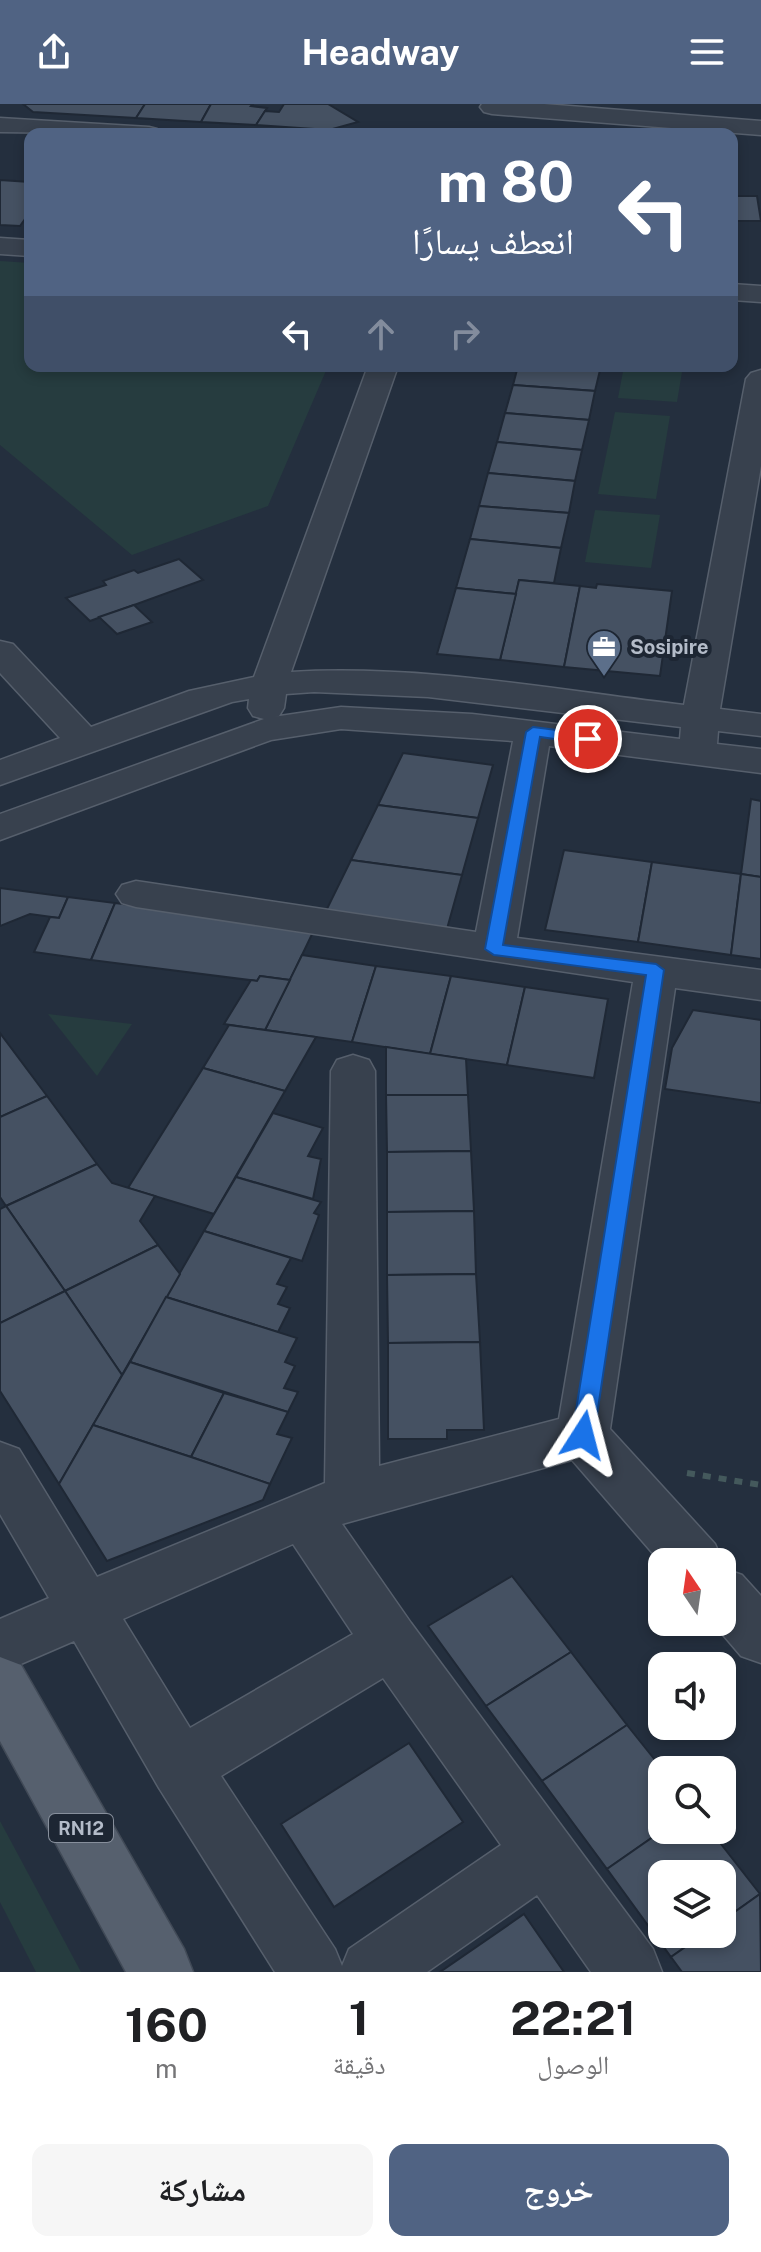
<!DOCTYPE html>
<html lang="ar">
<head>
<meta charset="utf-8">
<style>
	:root { --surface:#fff; --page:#f6f6f6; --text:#202124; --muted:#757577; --accent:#506383 }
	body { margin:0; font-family:"Public Sans","Noto Naskh Arabic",sans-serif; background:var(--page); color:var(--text); direction:rtl; height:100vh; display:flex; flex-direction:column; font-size:30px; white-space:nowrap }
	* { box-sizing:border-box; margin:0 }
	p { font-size:26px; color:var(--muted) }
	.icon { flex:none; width:44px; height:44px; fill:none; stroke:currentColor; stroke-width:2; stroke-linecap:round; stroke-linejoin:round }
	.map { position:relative; height:1868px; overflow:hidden; direction:ltr }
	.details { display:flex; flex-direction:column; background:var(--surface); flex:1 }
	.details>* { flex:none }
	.top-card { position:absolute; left:24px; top:24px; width:714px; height:244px; border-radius:16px; box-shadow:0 4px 12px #0003; direction:rtl; background:#506383; color:#fff; overflow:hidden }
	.needle { width:52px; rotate:347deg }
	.controls { position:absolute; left:648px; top:1444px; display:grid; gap:16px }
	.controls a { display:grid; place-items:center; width:88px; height:88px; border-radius:16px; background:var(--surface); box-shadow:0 4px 12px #0003; font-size:40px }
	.pin { position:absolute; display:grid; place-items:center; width:68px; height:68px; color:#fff; margin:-34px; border:4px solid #fff; border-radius:50%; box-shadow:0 2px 8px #0007 }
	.me { position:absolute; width:88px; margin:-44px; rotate:9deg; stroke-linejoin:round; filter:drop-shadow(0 0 6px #0008) }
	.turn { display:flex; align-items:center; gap:28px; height:168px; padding:0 32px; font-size:36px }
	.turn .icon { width:104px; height:104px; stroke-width:2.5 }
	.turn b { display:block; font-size:56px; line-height:68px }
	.lanes { display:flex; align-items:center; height:76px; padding:0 32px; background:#0003; justify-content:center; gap:40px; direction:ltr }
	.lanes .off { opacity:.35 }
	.eta { display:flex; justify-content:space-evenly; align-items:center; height:136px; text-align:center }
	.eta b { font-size:48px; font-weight:700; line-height:56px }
	.button { display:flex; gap:16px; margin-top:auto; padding:16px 32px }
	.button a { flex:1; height:92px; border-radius:16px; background:var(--accent); color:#fff; font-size:32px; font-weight:700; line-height:92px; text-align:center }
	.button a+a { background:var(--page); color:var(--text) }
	header { display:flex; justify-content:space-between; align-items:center; height:104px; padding:0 32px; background:var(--accent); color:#fff; font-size:36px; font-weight:700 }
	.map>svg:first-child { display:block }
	.green { fill:#263c3f }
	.building { fill:#455162; stroke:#1f2835; stroke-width:2 }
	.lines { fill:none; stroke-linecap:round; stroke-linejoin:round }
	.minor-casing { stroke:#565f6c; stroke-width:3 }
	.major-casing { stroke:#414a57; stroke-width:3 }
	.path { stroke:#44595c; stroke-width:6; stroke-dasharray:8 8; stroke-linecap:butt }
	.minor { fill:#38414e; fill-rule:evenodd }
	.major { fill:#56606e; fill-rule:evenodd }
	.route { fill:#1a73e8; stroke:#114b97; stroke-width:2 }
	.labels { text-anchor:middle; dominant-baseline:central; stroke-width:8; stroke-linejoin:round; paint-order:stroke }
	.shield { fill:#1d2633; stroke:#878f9c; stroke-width:2 }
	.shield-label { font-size:18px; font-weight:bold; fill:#b4bcc9 }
	.poi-label { font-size:20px; font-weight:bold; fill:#b4bcc9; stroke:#1d2633; text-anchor:start }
</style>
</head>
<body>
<header><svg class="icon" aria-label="menu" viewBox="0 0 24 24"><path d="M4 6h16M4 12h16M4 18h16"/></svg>Headway<svg class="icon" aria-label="share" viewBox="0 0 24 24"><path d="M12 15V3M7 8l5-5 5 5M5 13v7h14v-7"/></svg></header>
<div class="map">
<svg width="761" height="1868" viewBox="0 0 761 1868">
	<rect width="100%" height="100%" fill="#242f3e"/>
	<g class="green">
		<polygon points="0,157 30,159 30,262 328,262 268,402 132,451 0,341"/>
		<polygon points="624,262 683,262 677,298 618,294"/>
		<polygon points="615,308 670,312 656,395 598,390"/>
		<polygon points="595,406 660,411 651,464 585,458"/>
		<polygon points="48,910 132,920 97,972"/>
		<polygon points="0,1717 81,1868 36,1868 0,1798"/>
	</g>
	<g class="building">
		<polygon points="23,0 145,0 136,14 33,8"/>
		<polygon points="145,0 211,0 201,18 136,14"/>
		<polygon points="211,0 253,0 251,2 267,4 256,21 201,18"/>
		<polygon points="284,0 328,0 358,18 329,26 256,21 265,7 279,8"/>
		<polygon points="0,76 30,78 30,108 20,122 0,121"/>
		<polygon points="732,92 757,92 761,117 732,117"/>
		<polygon points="518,262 601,262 595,287 513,281"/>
		<polygon points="513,281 595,287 589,316 505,309"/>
		<polygon points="505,309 589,316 582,346 497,338"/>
		<polygon points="497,338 582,346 575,377 488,369"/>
		<polygon points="488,369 575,377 569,409 479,402"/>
		<polygon points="479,402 569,409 561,444 470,435"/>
		<polygon points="470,435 561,444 554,479 519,476 516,490 456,484"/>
		<polygon points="179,455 203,476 90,517 66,494 106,481 103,477 134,466 138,469"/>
		<polygon points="519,476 580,482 564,563 500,556"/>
		<polygon points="597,480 672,487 660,572 564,563 580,482 596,484"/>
		<polygon points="456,484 516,490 500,556 437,550"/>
		<polygon points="134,501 152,518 117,530 99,513"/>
		<polygon points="403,649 493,661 478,714 378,701"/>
		<polygon points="751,695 761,697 761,773 741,770"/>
		<polygon points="378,701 478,714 462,771 351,756"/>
		<polygon points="564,746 652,758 638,838 545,826"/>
		<polygon points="351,756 462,771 445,832 322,815"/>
		<polygon points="652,758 741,770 731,851 638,838"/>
		<polygon points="741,770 761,773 761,855 731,851"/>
		<polygon points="0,784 68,793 59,814 30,810 0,822"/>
		<polygon points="68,793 115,799 91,856 34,848 50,813 59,814"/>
		<polygon points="115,799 315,824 290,876 260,872 257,877 91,856"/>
		<polygon points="302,851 376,862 352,938 265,926"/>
		<polygon points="376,862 451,872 430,950 352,938"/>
		<polygon points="260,872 290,876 265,926 224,920 251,876 257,877"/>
		<polygon points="451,872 525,883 507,961 430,950"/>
		<polygon points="525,883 608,895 594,974 507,961"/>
		<polygon points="693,906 761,916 761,999 665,985 672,944"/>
		<polygon points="229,921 265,926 316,933 285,987 203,964"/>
		<polygon points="0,929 47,992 0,1013"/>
		<polygon points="386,943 466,955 468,991 386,991"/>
		<polygon points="203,964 285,987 214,1110 128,1084"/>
		<polygon points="386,991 468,991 471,1047 387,1048"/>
		<polygon points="47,992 97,1060 6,1102 0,1093 0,1013"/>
		<polygon points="273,1009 323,1024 308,1052 321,1055 313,1095 236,1073"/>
		<polygon points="471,1047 474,1107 387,1108 387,1048"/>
		<polygon points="97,1060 112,1079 155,1092 140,1117 158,1141 65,1187 6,1102"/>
		<polygon points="236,1073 321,1098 314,1109 319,1111 302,1157 204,1127"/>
		<polygon points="6,1102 65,1187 0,1219 0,1105"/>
		<polygon points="474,1107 476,1170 387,1171 387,1108"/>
		<polygon points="204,1127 291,1154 277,1180 287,1183 278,1200 290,1204 278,1228 166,1193"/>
		<polygon points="158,1141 180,1170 122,1271 65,1187"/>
		<polygon points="476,1170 480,1238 388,1239 387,1171"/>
		<polygon points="65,1187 122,1271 59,1380 0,1287 0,1219"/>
		<polygon points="166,1193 297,1234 285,1258 295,1262 284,1284 298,1288 288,1308 130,1258"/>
		<polygon points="480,1238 484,1326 447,1326 447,1335 388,1335 388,1239"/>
		<polygon points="130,1258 224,1289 191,1353 93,1321"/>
		<polygon points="224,1289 288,1308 277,1330 292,1334 270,1380 191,1353"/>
		<polygon points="93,1321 191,1353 270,1380 263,1396 107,1457 59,1380"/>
		<polygon points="512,1472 571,1548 486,1602 428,1522"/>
		<polygon points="571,1548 627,1621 542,1677 486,1602"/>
		<polygon points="627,1621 663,1666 663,1726 607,1765 542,1677"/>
		<polygon points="409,1639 463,1718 334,1803 281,1720"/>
		<polygon points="663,1726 710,1726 760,1790 722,1817 722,1770 662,1770 662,1830 704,1830 671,1853 607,1765"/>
		<polygon points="760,1790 761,1868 682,1868 671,1853 704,1830 722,1830 722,1817"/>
		<polygon points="524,1810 564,1868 440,1868"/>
	</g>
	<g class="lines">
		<g class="minor-casing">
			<g id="minor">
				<polygon points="482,0 544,0 761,17 761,31 492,10 484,8 480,3"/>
				<polygon points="0,14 149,23 157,25 161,30 0,28"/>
				<polygon points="0,134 30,136 30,152 0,150"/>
				<polygon points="732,180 761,182 761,198 732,196"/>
				<path d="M 368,262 L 398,262 L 291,568 C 422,560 555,586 684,601 L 746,275 L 751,269 L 761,266 L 761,362 L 720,605 L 761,610 L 761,632 L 718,627 L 717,640 L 761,645 L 761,669 L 549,642 L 517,834 L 761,866 L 761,896 L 675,884 L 610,1325 L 715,1440 L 723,1458 L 662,1460 L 572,1356 L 342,1420 L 411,1519 L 653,1845 L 662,1868 L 591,1868 L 537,1791 L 427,1868 L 275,1868 L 159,1684 L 74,1537 L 0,1569 L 0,1515 L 49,1494 L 0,1410 L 0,1338 L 19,1345 L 97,1473 L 325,1379 L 331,967 L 337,956 L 353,951 L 369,956 L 375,967 L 379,1362 L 559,1315 L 633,878 L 136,803 L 122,799 L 116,790 L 122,781 L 136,777 L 476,828 L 513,637 L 341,625 L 271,636 L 0,736 L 0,710 L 264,615 L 253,612 L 248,604 L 249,595 L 232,598 L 0,681 L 0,656 L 60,634 L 0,569 L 0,537 L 13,540 L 91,623 L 189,587 L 254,573 ZM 314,588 L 428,593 L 681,623 L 680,635 L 472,610 L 341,603 L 273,613 L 279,612 L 284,604 L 286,590 ZM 293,1440 L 353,1530 L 190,1624 L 123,1515 ZM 383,1574 L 501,1741 L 349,1845 L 342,1862 L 335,1845 L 221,1672 Z"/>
				<polygon points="722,1464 742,1471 761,1492 761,1559 741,1552 712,1518 722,1518"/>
			</g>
		</g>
		<g class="major-casing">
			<polygon id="major" points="0,1553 21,1561 184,1845 193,1868 126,1868 0,1637"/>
		</g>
		<polyline class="path" points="687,1369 761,1381"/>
		<use href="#minor" class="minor"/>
		<use href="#major" class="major"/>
	</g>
	<polygon class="route" points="533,623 588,630 596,635 588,640 540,633 503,841 656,860 664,866 594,1331 591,1337 583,1340 575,1337 572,1331 646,871 494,851 485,845 526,628"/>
	<defs>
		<g id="office-pin" transform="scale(1.8)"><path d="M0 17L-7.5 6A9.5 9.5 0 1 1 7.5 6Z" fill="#5c6f8a" stroke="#1d2633"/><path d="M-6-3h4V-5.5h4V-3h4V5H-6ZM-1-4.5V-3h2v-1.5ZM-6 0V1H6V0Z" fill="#fff"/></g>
	</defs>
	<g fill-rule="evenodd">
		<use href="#office-pin" x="604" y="543"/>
	</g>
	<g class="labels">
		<rect class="shield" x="49" y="1710" width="64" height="28" rx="6"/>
		<g class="shield-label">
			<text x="81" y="1724">RN12</text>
		</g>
		<g class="poi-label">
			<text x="630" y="543">Sosipire</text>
		</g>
	</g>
</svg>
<div class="controls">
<a><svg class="needle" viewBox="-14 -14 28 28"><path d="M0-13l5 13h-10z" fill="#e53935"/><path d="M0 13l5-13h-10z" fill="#757577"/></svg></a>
<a><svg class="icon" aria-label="sound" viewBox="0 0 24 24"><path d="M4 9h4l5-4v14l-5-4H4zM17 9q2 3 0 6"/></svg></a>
<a><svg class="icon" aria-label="search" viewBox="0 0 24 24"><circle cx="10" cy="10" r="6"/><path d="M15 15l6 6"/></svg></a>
<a><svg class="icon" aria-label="layers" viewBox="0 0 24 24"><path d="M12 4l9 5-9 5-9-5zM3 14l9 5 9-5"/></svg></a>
</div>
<div class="pin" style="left:588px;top:635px;background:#d93025"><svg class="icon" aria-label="arrive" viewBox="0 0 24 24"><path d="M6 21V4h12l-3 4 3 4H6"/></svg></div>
<svg class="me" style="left:583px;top:1331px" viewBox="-20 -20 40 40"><path d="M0-17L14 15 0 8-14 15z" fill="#1a73e8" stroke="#fff" stroke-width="4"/></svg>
<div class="top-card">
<div class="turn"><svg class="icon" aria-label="left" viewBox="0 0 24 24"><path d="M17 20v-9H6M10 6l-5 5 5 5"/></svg><div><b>80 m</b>انعطف يسارًا</div></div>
<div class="lanes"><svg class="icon" aria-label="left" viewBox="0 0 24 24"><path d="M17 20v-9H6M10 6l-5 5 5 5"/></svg><svg class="icon off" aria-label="ahead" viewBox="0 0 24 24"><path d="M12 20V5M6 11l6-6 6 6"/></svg><svg class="icon off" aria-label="right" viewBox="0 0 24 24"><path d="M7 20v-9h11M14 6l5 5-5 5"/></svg></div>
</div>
</div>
<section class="details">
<div class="eta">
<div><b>22:21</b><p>الوصول</p></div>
<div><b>1</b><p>دقيقة</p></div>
<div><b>160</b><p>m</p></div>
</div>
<div class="button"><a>خروج</a><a>مشاركة</a></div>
</section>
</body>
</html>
